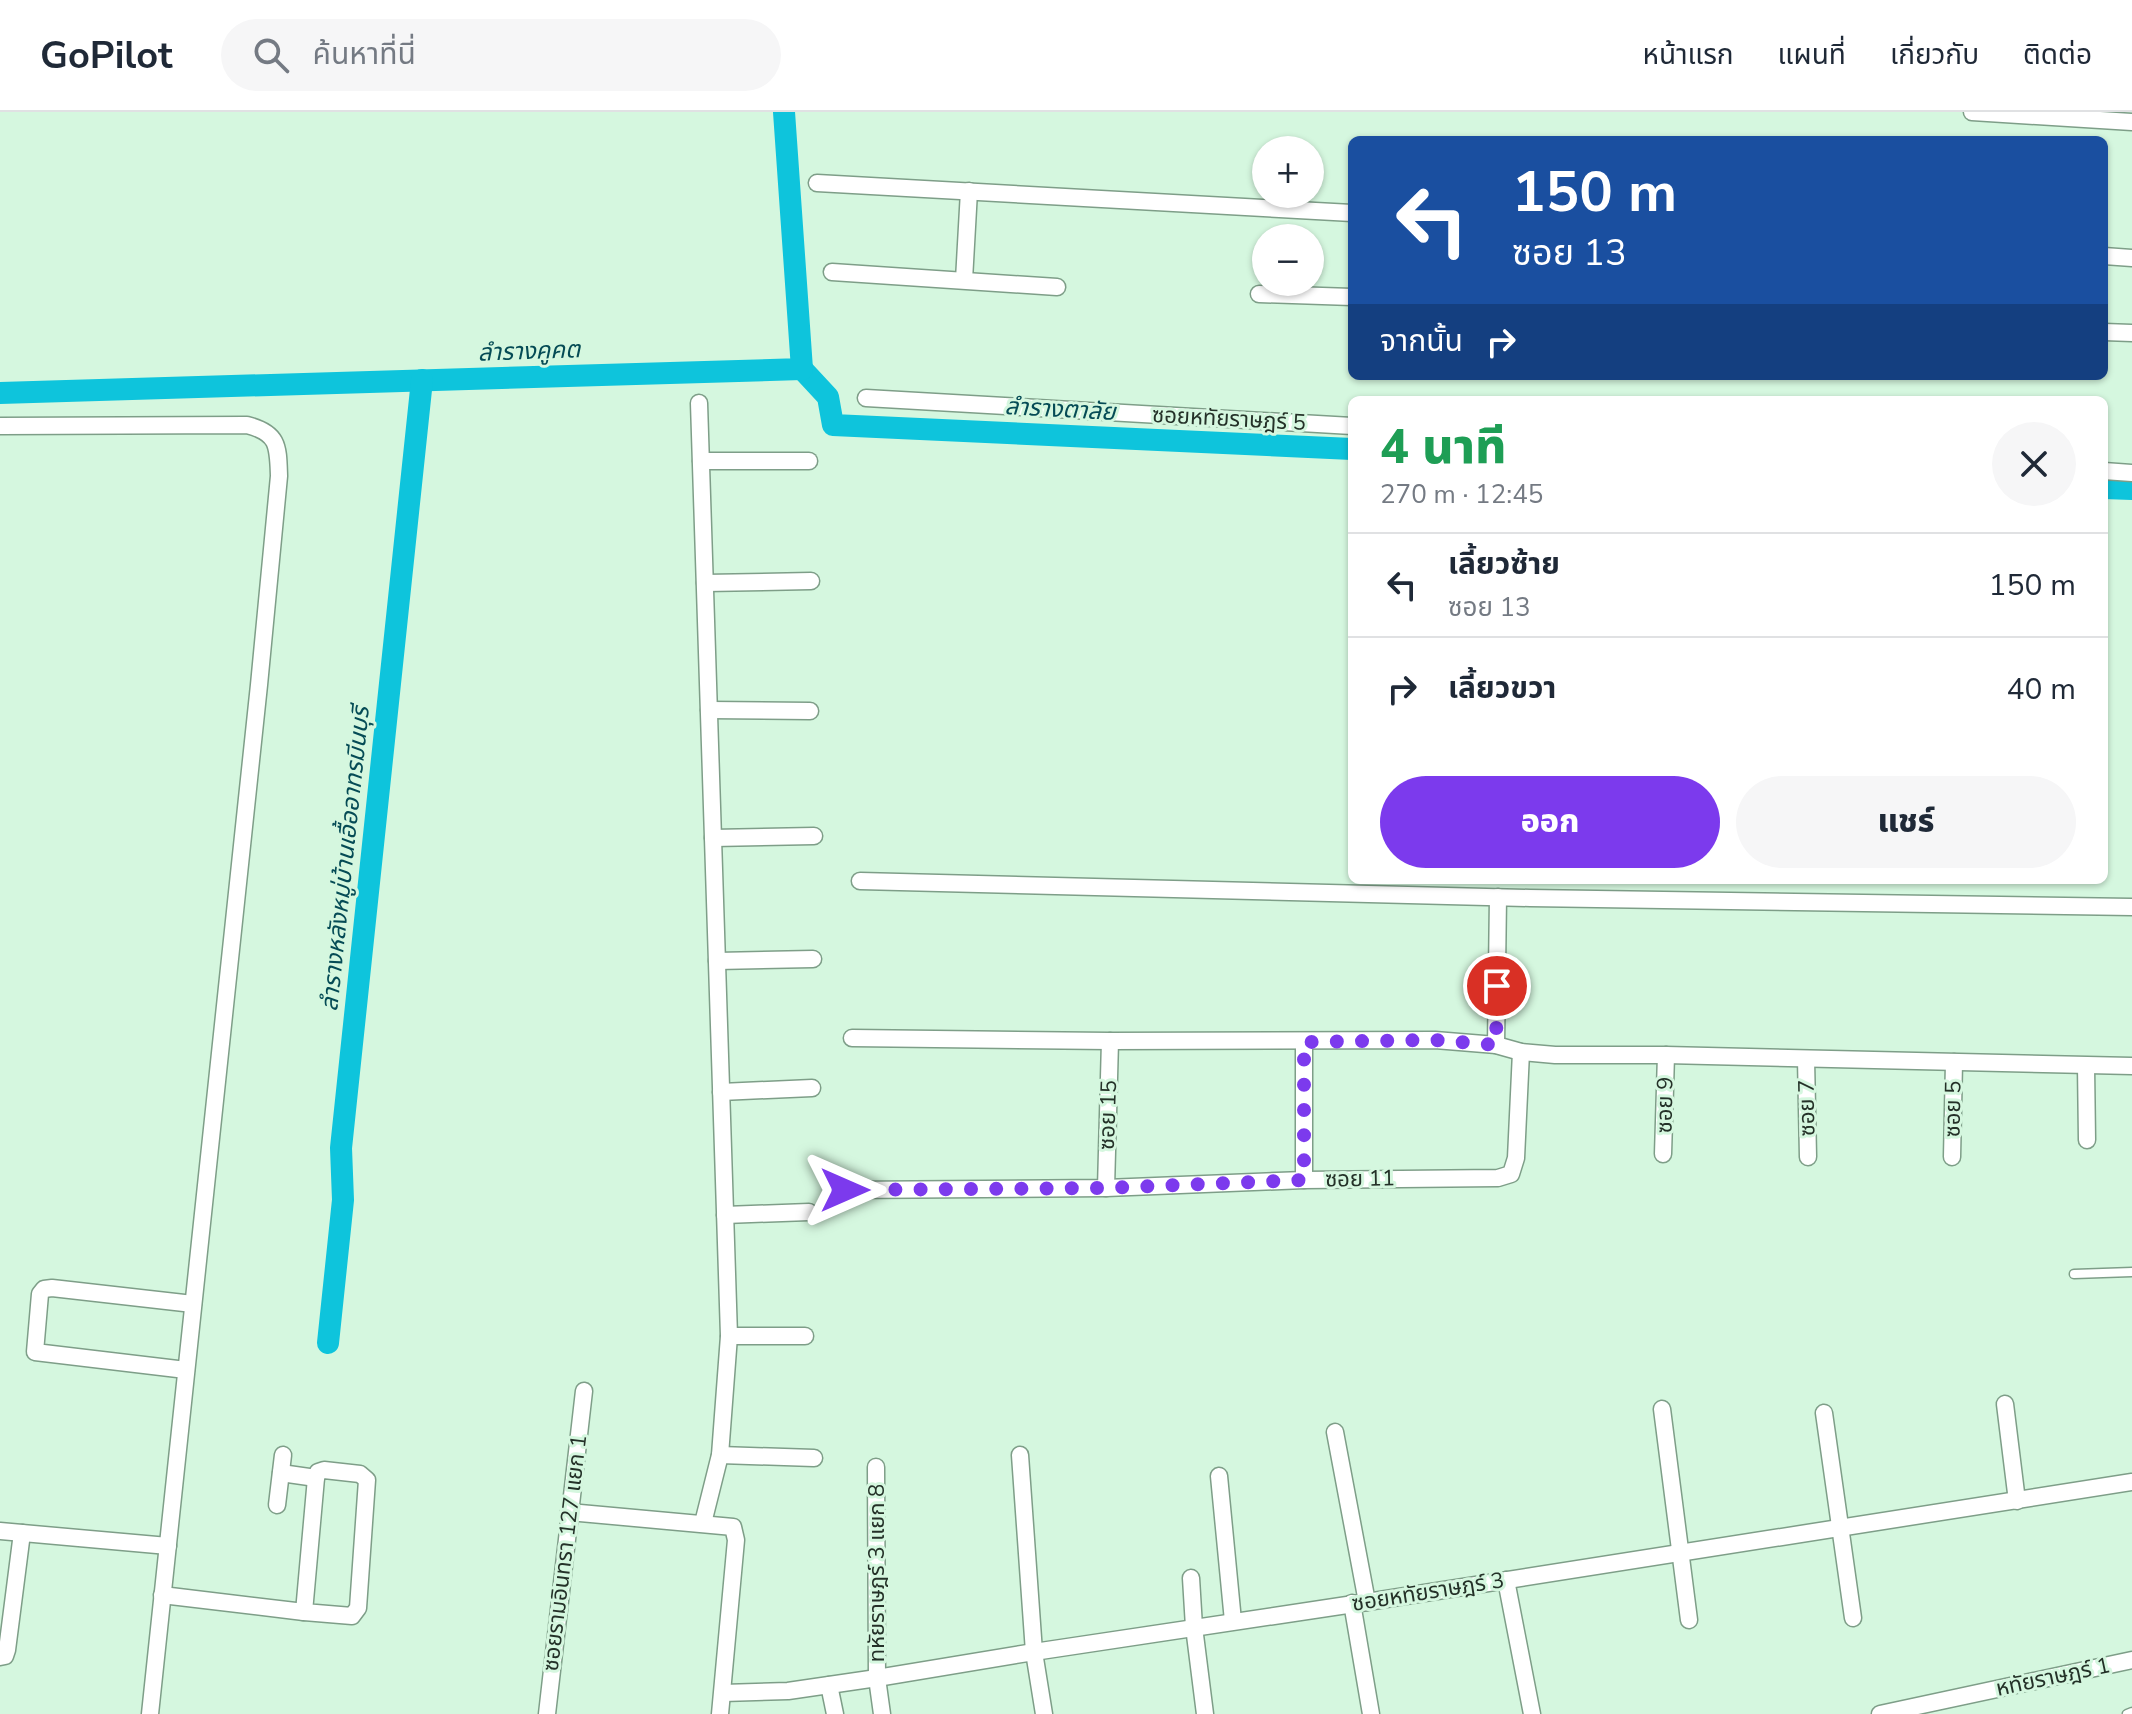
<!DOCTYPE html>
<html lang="th">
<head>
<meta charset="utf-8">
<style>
	:root { --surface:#fff; --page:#f6f6f7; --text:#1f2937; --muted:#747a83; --line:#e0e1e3; --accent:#7c3aed }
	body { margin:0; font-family:"Nunito Sans","Noto Sans Thai",sans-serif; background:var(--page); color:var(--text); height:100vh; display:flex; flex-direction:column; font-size:30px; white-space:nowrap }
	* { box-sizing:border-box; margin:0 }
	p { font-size:26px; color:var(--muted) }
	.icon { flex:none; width:44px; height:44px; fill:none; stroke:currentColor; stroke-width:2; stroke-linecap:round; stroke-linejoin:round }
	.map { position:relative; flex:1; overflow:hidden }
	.panel { position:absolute; left:1348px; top:284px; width:760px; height:488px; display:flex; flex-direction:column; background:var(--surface); border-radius:12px; box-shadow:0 2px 6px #0004 }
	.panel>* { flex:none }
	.top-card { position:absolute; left:1348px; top:24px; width:760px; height:244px; border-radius:12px; box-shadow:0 2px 6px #0004; background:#1a4fa0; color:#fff; overflow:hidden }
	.tools { position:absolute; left:1252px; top:24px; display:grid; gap:16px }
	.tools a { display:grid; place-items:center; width:72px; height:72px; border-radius:50%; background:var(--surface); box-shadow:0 2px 6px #0004; font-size:40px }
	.pin { position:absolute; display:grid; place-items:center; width:68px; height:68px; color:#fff; margin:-34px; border:4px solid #fff; border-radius:50%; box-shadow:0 2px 8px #0007 }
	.me { position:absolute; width:88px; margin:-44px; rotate:90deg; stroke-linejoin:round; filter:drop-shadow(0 0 6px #0008) }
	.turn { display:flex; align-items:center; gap:28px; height:168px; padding:0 32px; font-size:36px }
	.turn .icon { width:104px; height:104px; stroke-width:2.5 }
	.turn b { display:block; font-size:56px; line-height:68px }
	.then { display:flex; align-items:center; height:76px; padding:0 32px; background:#0003; gap:16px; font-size:30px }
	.round { display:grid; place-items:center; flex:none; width:84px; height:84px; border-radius:42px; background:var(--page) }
	.head { display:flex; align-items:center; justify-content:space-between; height:136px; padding:0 32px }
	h1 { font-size:48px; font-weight:800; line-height:60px; color:#1e9e55 }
	.cta { display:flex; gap:16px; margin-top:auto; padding:16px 32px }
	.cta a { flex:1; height:92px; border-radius:48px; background:var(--accent); color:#fff; font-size:32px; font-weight:800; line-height:92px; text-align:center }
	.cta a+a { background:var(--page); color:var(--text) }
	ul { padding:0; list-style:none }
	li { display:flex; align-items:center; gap:24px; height:104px; padding:0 32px; border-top:2px solid var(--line) }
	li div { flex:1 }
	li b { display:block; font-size:30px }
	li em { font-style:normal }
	header { display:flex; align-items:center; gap:48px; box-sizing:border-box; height:112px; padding:0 40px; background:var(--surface); border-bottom:2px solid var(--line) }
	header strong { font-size:38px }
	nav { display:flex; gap:44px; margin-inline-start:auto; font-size:28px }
	.search { width:560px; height:72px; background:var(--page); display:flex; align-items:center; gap:20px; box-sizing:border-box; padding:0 28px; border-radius:44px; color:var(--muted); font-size:30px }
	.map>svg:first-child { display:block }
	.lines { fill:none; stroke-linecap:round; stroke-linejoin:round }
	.canal { stroke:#0ec4dc; stroke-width:22 }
	.lane-casing { stroke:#7e9e88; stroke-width:11 }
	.street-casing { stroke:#7e9e88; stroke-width:19 }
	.lane { stroke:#fff; stroke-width:8 }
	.street { stroke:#fff; stroke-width:16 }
	.route { stroke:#7c3aed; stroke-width:14; stroke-dasharray:0 25.2 }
	.labels { text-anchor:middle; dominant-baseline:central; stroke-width:6; stroke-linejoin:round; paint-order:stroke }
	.street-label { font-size:22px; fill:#243128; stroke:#d5f7df }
	.water-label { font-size:24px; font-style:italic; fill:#054b55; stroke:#d5f7df }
</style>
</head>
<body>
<header>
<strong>GoPilot</strong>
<div class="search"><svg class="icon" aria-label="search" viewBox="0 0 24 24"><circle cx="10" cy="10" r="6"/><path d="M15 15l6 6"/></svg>ค้นหาที่นี่</div>
<nav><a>หน้าแรก</a><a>แผนที่</a><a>เกี่ยวกับ</a><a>ติดต่อ</a></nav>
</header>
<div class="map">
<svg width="2132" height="1602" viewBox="0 0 2132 1602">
	<rect width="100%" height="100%" fill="#d5f7df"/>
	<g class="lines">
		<g class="canal">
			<polyline points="802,257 828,285 833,313 1352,337"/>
			<polyline points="0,281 802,257 784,0"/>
			<polyline points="2104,376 2132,377"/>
			<polyline points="328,1231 343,1088 341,1036 422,268"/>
		</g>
		<g class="lane-casing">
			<g id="lane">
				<polyline points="2074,1162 2132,1160"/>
				<polyline points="2127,1602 2132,1600"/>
			</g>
		</g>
		<g class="street-casing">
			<g id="street">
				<polyline points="1972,0 2132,10"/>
				<polyline points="817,71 1352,101"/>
				<polyline points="2104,144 2132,146"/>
				<polyline points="832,160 1057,175"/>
				<polyline points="964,168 969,79"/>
				<polyline points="1259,182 1352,185"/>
				<polyline points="2104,220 2132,221"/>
				<polyline points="866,286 1352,314"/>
				<polyline points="699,291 729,1224 720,1343 703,1411"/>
				<path d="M 0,314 L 247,313 C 279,321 278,335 279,364 L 259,573 L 150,1602"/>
				<polyline points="701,349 809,349"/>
				<polyline points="2104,359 2132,361"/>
				<polyline points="705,471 811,469"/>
				<polyline points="709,598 810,599"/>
				<polyline points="713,726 814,724"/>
				<polyline points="860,769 1530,786 2132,795"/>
				<polyline points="717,849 813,847"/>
				<polyline points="852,926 1110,929 1435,928 1496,933 1521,940 1555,943 1666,943 2132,954"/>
				<polyline points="1496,933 1498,785"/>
				<polyline points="1806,947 1808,1045"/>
				<polyline points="2086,954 2087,1028"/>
				<polyline points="721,980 812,976"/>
				<polyline points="1663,1042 1666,943"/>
				<polyline points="1952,1045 1954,950"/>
				<polyline points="1304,1068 1304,930"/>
				<polyline points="1106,1076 1110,929"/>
				<polyline points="845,1078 1106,1076 1304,1068 1498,1066 1511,1062 1516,1046 1521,940"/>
				<polyline points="725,1103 809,1100"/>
				<polyline points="729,1224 805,1224"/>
				<polyline points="186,1258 35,1240 40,1182 44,1177 52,1176 193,1192"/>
				<polyline points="2005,1292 2017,1389"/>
				<polyline points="1662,1297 1689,1508"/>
				<polyline points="1824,1301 1853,1506"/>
				<polyline points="1335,1320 1367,1490"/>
				<polyline points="720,1343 814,1346"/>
				<polyline points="1020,1343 1034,1540 1044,1602"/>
				<polyline points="876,1355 877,1566 882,1602"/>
				<polygon points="324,1358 360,1362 367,1368 358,1496 352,1504 304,1500 316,1366 318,1360"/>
				<polyline points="281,1361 316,1366"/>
				<polyline points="1219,1364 1233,1509"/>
				<polyline points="277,1393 283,1343"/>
				<polyline points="569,1400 733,1415 736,1428 720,1602"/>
				<polyline points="0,1419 168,1434"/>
				<polyline points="1191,1466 1194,1515 1205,1602"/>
				<polyline points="1506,1468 1532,1602"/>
				<polyline points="162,1483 304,1500"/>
				<polyline points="1352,1491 1371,1602"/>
				<polyline points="0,1545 5,1544 7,1538 22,1421"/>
				<polyline points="829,1573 835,1602"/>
				<polyline points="723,1581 788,1579 877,1566 1034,1540 1367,1490 2132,1370"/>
				<polyline points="547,1602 584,1279"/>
				<polyline points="1880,1602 2132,1548"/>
			</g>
		</g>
		<use href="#lane" class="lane"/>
		<use href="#street" class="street"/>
	</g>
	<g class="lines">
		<polyline class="route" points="845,1078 1106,1076 1304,1068 1304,930 1435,928 1496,933 1497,874"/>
	</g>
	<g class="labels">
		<g class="street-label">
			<text transform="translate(1229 307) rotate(3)">ซอยหทัยราษฎร์ 5</text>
			<text transform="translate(1665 993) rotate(-89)">ซอย 9</text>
			<text transform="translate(1807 996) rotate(-91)">ซอย 7</text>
			<text transform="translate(1953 997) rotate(-89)">ซอย 5</text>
			<text transform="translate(1108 1003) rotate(-88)">ซอย 15</text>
			<text transform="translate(1360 1067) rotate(-1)">ซอย 11</text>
			<text transform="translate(565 1441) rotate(-83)">ซอยรามอินทรา 127 แยก 1</text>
			<text transform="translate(877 1461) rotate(-90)">ทหัยราษฎร์ 3 แยก 8</text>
			<text transform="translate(1428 1480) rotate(-9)">ซอยหทัยราษฎร์ 3</text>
			<text transform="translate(2053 1565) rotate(-12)">หทัยราษฎร์ 1</text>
		</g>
		<g class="water-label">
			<text transform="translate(529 239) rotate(-2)">ลำรางคูคต</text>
			<text transform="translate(1060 297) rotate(3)">ลำรางตาลัย</text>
			<text transform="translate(345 747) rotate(-84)">ลำรางหลังหมู่บ้านเอื้ออาทรมีนบุรี</text>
		</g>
	</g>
</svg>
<div class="tools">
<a>+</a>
<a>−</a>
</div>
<div class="pin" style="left:1497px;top:874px;background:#d93025"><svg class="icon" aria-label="arrive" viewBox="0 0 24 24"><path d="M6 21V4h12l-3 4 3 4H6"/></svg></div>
<svg class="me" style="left:845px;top:1078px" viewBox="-20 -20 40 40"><path d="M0-17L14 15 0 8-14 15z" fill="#7c3aed" stroke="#fff" stroke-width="4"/></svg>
<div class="top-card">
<div class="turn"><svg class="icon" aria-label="left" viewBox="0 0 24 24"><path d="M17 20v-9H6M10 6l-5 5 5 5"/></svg><div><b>150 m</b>ซอย 13</div></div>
<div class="then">จากนั้น<svg class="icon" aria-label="right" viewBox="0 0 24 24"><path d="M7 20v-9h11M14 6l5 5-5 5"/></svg></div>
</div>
<section class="panel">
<div class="head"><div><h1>4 นาที</h1><p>270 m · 12:45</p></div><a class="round"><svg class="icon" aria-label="close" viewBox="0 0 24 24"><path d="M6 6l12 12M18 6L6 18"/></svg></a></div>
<ul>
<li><svg class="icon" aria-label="left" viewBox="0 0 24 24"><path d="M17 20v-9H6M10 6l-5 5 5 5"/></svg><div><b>เลี้ยวซ้าย</b><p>ซอย 13</p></div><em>150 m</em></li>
<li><svg class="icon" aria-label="right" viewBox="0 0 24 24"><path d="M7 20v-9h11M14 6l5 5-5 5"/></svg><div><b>เลี้ยวขวา</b></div><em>40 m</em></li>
</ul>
<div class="cta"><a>ออก</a><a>แชร์</a></div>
</section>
</div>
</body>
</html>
